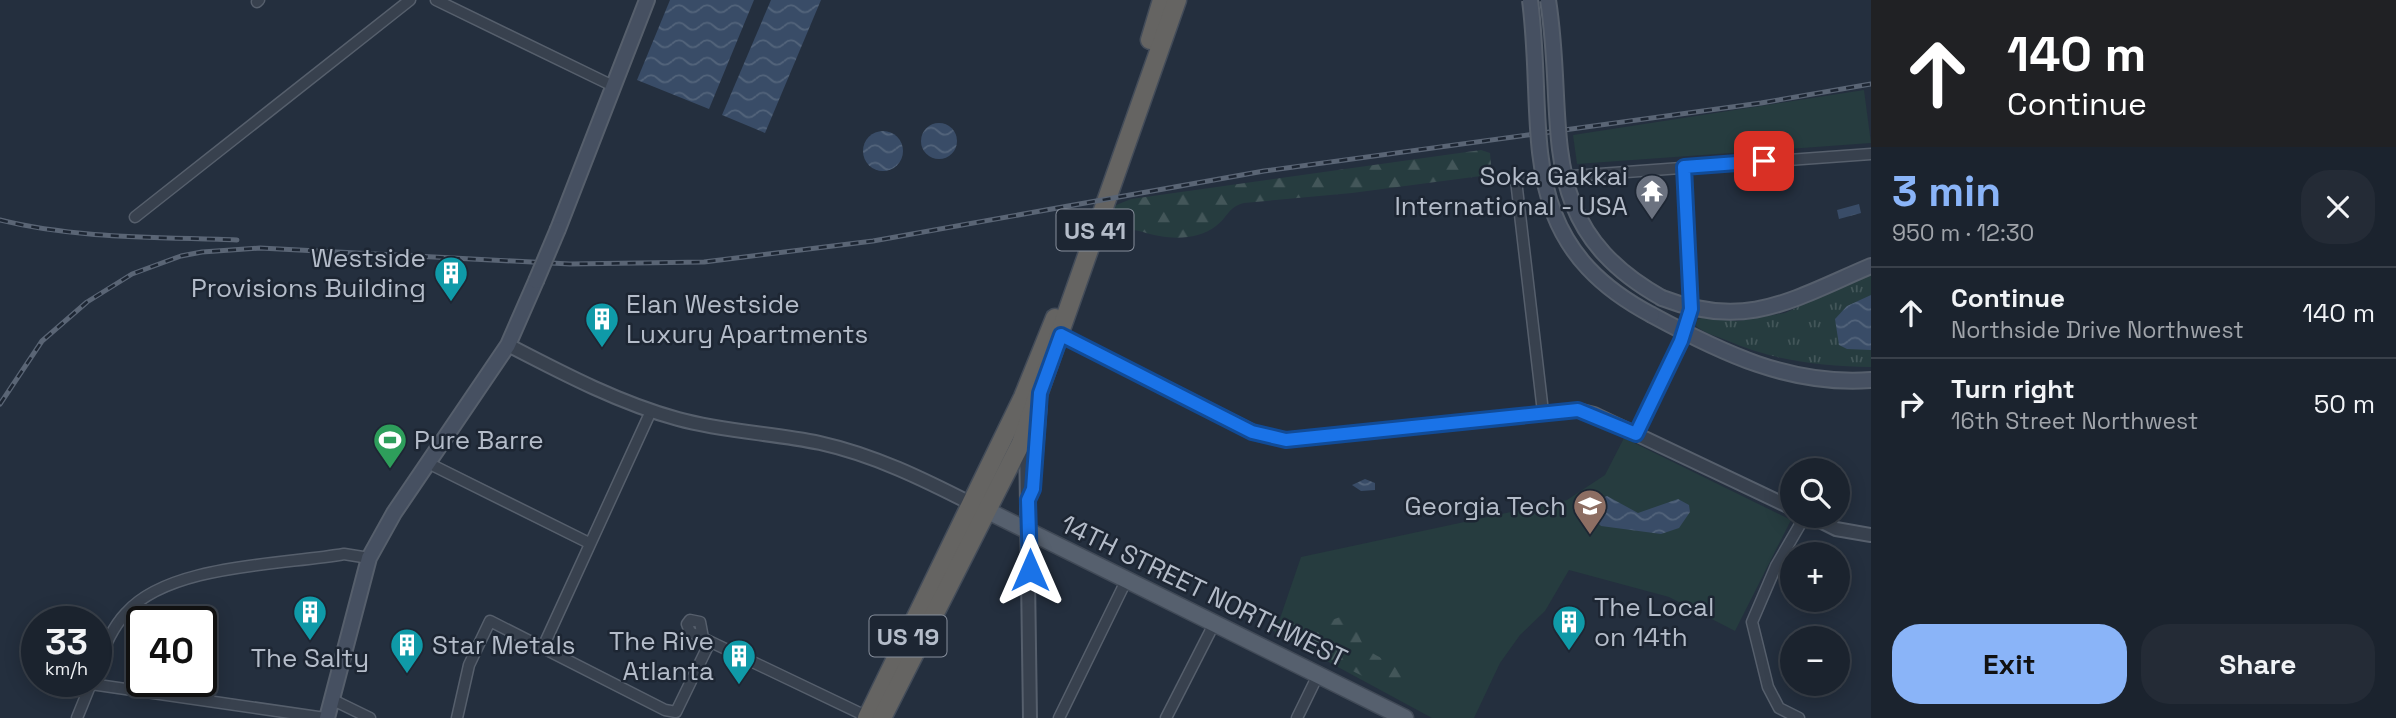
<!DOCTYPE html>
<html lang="en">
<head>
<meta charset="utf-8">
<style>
	:root { --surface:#1b232e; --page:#242b36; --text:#f1f3f6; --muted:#a0a4aa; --line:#39404a; --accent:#8ab4f8 }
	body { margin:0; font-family:"Space Grotesk",sans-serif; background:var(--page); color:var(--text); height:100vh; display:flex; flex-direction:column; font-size:26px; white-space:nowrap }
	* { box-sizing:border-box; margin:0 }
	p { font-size:23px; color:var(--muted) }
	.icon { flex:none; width:38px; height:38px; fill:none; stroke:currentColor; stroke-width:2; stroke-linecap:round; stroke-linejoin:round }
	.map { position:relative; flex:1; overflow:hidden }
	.details { display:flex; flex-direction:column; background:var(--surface); width:525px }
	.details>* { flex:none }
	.hud { background:#202124; color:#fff; overflow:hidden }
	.fabs { position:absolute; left:1780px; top:458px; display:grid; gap:14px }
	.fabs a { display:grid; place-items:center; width:70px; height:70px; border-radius:50%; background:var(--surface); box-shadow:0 4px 18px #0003,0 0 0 2px var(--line); font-size:35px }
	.speed { position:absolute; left:21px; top:606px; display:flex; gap:14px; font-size:35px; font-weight:700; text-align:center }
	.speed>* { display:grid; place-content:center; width:91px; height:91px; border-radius:50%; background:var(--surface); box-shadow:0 4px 18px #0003,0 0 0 2px var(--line); line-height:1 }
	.speed small { font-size:18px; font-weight:400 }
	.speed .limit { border:4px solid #111; border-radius:10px; background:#fff; color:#111 }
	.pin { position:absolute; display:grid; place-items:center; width:60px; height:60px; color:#fff; margin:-30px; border-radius:14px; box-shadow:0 4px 10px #0006 }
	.me { position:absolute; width:77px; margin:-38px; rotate:0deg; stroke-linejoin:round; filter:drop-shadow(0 0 5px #0008) }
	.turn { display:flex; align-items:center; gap:24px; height:147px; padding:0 21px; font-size:32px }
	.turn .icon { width:91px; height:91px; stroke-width:2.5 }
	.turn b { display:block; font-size:49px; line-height:60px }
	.round { display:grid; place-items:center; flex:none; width:74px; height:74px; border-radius:28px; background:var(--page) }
	.overview { display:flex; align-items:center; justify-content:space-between; height:119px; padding:0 21px }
	h1 { font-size:42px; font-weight:700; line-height:52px; color:var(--accent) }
	.action { display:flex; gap:14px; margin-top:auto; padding:14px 21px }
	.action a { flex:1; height:80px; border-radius:28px; background:var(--accent); color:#111; font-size:28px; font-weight:700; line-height:80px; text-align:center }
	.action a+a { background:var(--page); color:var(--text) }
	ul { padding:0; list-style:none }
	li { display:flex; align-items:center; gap:21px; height:91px; padding:0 21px; border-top:2px solid var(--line) }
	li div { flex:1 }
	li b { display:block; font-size:26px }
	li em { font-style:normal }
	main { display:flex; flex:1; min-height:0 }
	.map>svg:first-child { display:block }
	.grass { fill:#263c3f }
	.forest { fill:url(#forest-firs) }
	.park { fill:url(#park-tufts) }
	.water { fill:url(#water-waves) }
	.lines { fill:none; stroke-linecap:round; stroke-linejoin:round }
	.minor-casing { stroke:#565f6c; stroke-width:13 }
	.tertiary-casing { stroke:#565f6c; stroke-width:16 }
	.secondary-casing { stroke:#565f6c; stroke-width:18 }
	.primary-casing { stroke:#414a57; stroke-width:19 }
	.trunk-casing { stroke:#434c59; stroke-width:21 }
	.minor { stroke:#38414e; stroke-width:10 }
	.tertiary { stroke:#38414e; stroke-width:12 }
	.secondary { stroke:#465061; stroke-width:14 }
	.primary { stroke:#56606e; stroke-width:16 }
	.trunk { stroke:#656462; stroke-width:18 }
	.rail-casing { stroke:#5a6575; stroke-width:5 }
	.rail { stroke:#1d2633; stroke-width:2.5; stroke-dasharray:8; stroke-linecap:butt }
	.secondary-bridge-casing { stroke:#565f6c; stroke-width:18; stroke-linecap:butt }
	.secondary-bridge { stroke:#465061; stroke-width:14 }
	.route-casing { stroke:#114b97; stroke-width:18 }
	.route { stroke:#1a73e8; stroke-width:12 }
	.labels { text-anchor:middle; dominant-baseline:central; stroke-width:5; stroke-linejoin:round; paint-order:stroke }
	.shield { fill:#1d2633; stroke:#878f9c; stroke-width:2 }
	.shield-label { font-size:24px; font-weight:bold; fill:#b4bcc9 }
	.poi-label { font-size:26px; fill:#b4bcc9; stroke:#1d2633; text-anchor:end }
	.street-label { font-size:26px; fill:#b4bcc9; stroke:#1d2633 }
</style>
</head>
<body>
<main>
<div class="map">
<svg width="1871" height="718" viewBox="0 0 1871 718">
	<defs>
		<pattern id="forest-firs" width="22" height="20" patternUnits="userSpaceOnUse" patternTransform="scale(1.75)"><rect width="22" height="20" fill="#263c3f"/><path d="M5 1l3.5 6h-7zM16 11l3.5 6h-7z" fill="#435659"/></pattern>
		<pattern id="park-tufts" width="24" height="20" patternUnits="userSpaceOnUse" patternTransform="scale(1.75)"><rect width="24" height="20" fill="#263c3f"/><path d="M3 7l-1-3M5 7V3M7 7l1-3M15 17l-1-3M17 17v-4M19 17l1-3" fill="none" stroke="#435659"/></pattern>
		<pattern id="water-waves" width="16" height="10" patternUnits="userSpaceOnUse" patternTransform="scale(1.75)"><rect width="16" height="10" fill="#394c67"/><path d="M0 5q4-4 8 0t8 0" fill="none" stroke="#53647b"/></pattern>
	</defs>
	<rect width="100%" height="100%" fill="#242f3e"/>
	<g class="grass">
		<polygon points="1864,90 1871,143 1577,164 1573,135"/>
		<polygon points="1624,438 1791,520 1735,631 1669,597 1569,570 1545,611 1520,635 1500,663 1474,718 1432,718 1275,633 1301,557 1567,500 1605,475"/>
	</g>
	<g class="forest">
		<path d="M 1481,150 L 1490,153 L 1491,164 L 1481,176 L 1352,193 L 1244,203 C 1228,207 1228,217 1216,226 C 1195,242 1165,239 1143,232 C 1129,228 1118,229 1108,218 L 1109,208 L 1131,199 Z"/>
		<path d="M 1340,617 L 1355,622 C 1358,629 1359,638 1363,644 C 1374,661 1395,655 1405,683 L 1398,690 L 1386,688 L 1272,630 L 1277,622 L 1313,627 Z"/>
	</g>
	<g class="park">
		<polygon points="1786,130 1787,147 1742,149 1742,141 1762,133"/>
		<path d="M 1871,274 L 1871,367 C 1820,366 1773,361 1726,340 C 1716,336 1704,333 1696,326 L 1697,320 L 1701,318 L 1738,321 L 1785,313 Z"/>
	</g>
	<g class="water">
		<polygon points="670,0 754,0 709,109 637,80"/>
		<polygon points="771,0 821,0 765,133 722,115"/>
		<circle cx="939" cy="141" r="18"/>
		<circle cx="883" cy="151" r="20"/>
		<polygon points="1859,204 1861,213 1839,219 1837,210"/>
		<polygon points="1871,295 1871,350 1847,349 1839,345 1835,319 1847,306"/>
		<polygon points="1365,479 1375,483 1375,490 1361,491 1352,485"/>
		<polygon points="1607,496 1638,513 1678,499 1689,505 1690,512 1679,528 1661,534 1601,526 1593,518 1591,510 1596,501"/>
	</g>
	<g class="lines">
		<g class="minor-casing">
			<g id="minor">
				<polyline points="436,0 611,85"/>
				<polyline points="257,2 259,0"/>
				<polyline points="135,217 410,0"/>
				<polyline points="1543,412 1516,180 1871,154"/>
				<polyline points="1636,434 1681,341 1691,309 1684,167"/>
				<polyline points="428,463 589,543"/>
				<polyline points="703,638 700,622 690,620 687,624 690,632 868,717"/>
				<polyline points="543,647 651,411"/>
				<path d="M 96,669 C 104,649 111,629 126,613 C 169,564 282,565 344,554 L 369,558"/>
				<polyline points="91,684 325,718"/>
				<polyline points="331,699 370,718"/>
				<polyline points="77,718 92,681"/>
				<polyline points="457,718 469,665 490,621 665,710 676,712 710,642"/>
				<polyline points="1059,718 1126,581"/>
				<polyline points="1166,718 1214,624"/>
				<polyline points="1297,718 1318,675"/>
				<polyline points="1799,718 1779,708 1768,687 1752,622 1776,566 1805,516"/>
			</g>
		</g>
		<g class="tertiary-casing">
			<g id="tertiary">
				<polyline points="1061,335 1253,432 1286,440 1578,410 1594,414 1792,508"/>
				<path d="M 508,345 C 562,373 619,403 678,419 C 725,432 773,433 820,443 C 874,455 923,479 972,504"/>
				<polyline points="1026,436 1030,718"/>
				<polyline points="1033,490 1040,404"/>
				<polyline points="1810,516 1836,529 1871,535"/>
			</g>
		</g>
		<g class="secondary-casing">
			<g id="secondary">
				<polyline points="558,229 647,0"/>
				<path d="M 1662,298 C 1747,331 1793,299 1871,266"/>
				<path d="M 1652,315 C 1722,353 1790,386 1871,380"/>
				<polyline points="327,718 369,558 394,513 508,345 536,281"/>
			</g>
		</g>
		<g class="primary-casing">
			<polyline id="primary" points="978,506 1405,718"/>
		</g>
		<g class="trunk-casing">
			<g id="trunk">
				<polyline points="1150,40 1162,0"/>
				<polyline points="867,718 1023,397 1055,318"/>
				<polyline points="882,718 1021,443 1177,0"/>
			</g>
		</g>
		<use href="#minor" class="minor"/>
		<use href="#tertiary" class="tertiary"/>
		<use href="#secondary" class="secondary"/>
		<use href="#primary" class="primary"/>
		<use href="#trunk" class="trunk"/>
		<g class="rail-casing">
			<g id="rail">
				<path d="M 0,220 C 76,239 159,237 237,240"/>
				<polyline points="0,404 42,341 87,302 132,274 181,256 202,252 260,248 570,264 704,262 873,241 1264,171 1761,103 1871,84"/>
			</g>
		</g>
		<use href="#rail" class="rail"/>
		<g class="secondary-bridge-casing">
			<g id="secondary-bridge">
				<path d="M 1530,0 C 1547,132 1510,240 1652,315"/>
				<path d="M 1548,0 C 1568,126 1530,224 1662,298"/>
				<polyline points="536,281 558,229"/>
			</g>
		</g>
		<use href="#secondary-bridge" class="secondary-bridge"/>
	</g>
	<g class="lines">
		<g class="route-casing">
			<polyline id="route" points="1030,570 1028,500 1033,489 1040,393 1061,335 1252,432 1286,440 1578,410 1636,434 1681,341 1691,309 1684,167 1764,161"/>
		</g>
		<use href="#route" class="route"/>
	</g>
	<defs>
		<g id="temple-pin" transform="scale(1.75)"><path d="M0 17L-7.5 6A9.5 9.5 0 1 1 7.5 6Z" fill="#6b7280" stroke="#1d2633"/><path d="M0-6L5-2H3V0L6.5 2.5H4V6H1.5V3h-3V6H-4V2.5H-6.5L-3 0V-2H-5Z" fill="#fff"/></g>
		<g id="building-pin" transform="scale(1.75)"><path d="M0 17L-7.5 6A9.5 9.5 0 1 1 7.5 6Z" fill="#0f9aa8" stroke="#1d2633"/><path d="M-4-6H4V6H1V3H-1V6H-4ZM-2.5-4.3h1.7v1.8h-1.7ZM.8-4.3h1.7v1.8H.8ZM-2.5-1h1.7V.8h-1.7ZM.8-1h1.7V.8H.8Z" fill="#fff"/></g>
		<g id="stadium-pin" transform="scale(1.75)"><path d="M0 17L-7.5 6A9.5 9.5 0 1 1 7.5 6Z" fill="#2e9e5b" stroke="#1d2633"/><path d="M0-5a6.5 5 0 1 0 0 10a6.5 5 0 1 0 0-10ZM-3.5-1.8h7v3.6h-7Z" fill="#fff"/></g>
		<g id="university-pin" transform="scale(1.75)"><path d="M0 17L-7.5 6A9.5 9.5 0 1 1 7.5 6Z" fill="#8d6e63" stroke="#1d2633"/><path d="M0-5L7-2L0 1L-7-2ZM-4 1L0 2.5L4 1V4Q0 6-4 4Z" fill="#fff"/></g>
	</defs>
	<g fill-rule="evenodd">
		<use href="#temple-pin" x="1652" y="191"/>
		<use href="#building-pin" x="451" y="273"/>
		<use href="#building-pin" x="602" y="319"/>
		<use href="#stadium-pin" x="390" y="440"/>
		<use href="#university-pin" x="1590" y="506"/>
		<use href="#building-pin" x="310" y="612"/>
		<use href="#building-pin" x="1569" y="622"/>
		<use href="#building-pin" x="407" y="645"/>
		<use href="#building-pin" x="739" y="656"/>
	</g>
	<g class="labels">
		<g class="shield">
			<rect x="1056.5" y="209.5" width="77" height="41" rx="5"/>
			<rect x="869.5" y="615.5" width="77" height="41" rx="5"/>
		</g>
		<g class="shield-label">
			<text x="1095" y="230">US 41</text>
			<text x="908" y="636">US 19</text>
		</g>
		<g class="poi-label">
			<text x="1628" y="176">Soka Gakkai<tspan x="1628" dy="30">International - USA</tspan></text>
			<text x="426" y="258">Westside<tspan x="426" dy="30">Provisions Building</tspan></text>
			<text x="626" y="304" text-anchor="start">Elan Westside<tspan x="626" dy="30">Luxury Apartments</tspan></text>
			<text x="414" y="440" text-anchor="start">Pure Barre</text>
			<text x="1566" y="506">Georgia Tech</text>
			<text x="1594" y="607" text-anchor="start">The Local<tspan x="1594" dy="30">on 14th</tspan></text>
			<text x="714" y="641">The Rive<tspan x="714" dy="30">Atlanta</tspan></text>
			<text x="432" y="645" text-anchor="start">Star Metals</text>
			<text x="310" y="658" text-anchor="middle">The Salty</text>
		</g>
		<g class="street-label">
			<text transform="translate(1204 591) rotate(26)">14TH STREET NORTHWEST</text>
		</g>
	</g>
</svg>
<div class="fabs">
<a><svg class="icon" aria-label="search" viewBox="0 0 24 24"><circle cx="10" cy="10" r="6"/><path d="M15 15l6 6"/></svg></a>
<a>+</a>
<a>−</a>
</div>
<div class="speed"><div>33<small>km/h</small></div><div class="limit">40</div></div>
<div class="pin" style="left:1764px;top:161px;background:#d93025"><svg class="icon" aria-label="arrive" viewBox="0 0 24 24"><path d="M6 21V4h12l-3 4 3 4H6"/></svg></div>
<svg class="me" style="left:1030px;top:570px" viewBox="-20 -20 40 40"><path d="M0-17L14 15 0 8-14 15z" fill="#1a73e8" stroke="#fff" stroke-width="4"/></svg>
</div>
<section class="details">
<div class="hud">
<div class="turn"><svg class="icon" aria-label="ahead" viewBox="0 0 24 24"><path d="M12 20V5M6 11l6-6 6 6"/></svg><div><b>140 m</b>Continue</div></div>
</div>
<div class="overview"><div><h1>3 min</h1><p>950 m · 12:30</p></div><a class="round"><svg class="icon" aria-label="close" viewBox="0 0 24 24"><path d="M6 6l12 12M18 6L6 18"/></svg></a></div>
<ul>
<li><svg class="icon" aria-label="ahead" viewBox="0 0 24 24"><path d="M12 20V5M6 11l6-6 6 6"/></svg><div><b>Continue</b><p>Northside Drive Northwest</p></div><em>140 m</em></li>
<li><svg class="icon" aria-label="right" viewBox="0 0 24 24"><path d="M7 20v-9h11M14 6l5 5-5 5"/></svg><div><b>Turn right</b><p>16th Street Northwest</p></div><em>50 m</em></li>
</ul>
<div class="action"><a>Exit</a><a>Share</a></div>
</section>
</main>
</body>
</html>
